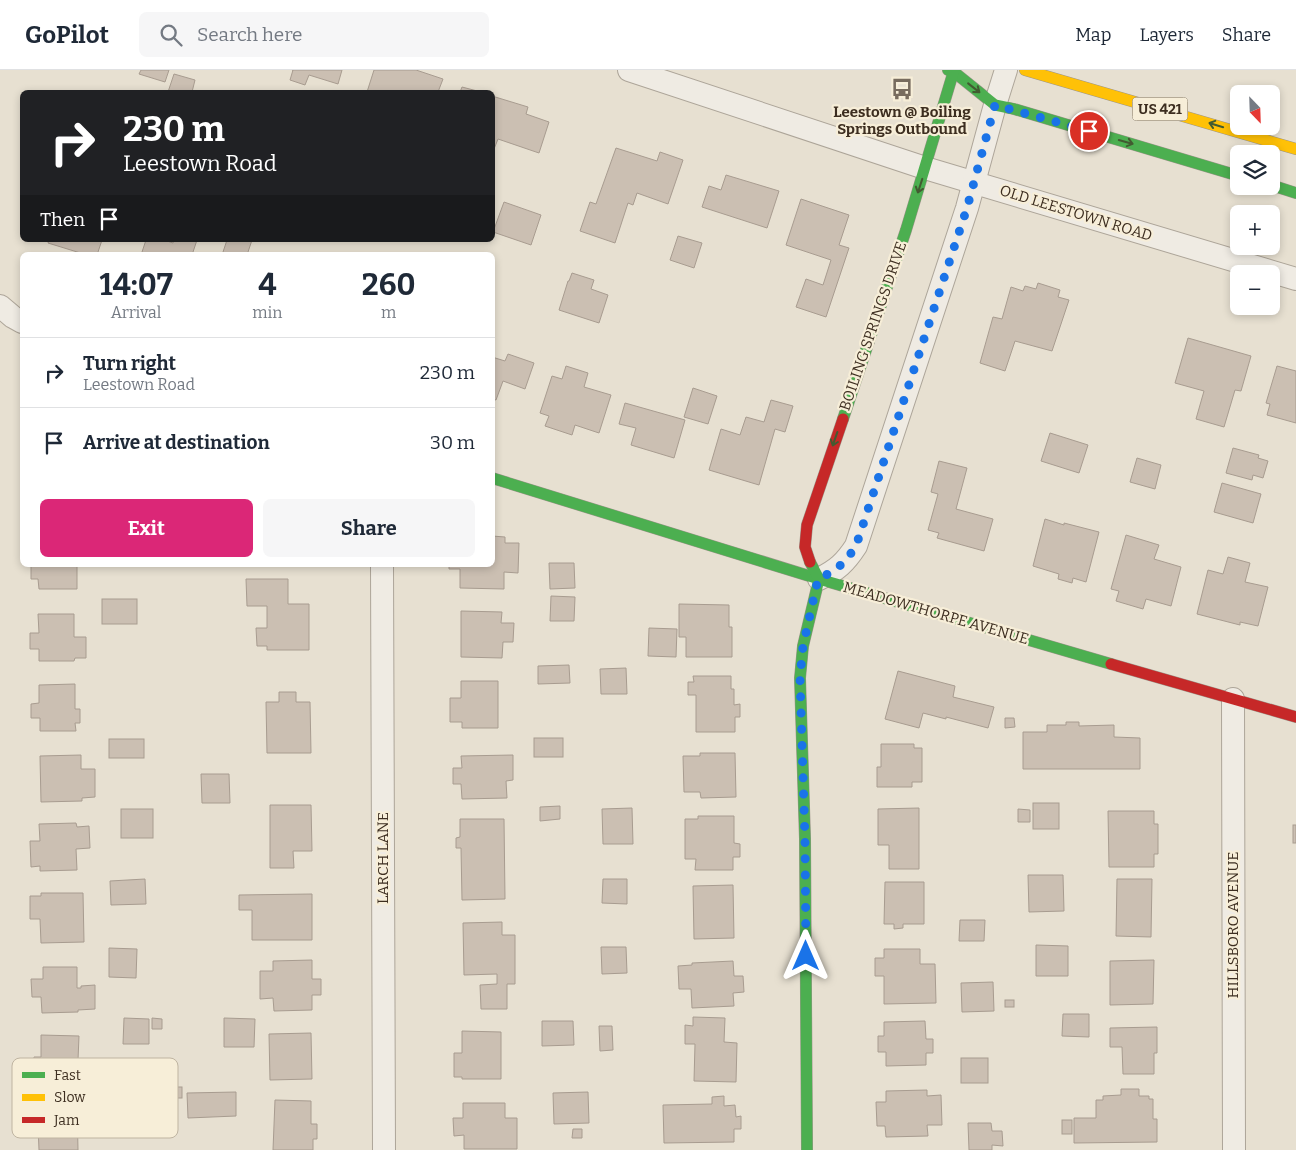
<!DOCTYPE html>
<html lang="en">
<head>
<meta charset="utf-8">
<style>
	:root { --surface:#fff; --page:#f6f6f7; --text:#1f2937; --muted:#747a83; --line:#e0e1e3; --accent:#db2777 }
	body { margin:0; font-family:Bitter,serif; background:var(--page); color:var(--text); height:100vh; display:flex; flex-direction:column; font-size:19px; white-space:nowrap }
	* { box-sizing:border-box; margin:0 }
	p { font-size:16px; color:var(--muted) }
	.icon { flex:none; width:28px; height:28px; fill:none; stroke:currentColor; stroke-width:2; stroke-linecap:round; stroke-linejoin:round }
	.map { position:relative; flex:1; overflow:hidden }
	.sheet { position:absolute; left:20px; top:182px; width:475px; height:315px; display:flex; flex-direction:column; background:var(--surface); border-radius:8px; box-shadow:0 2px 8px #0003 }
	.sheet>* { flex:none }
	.banner { position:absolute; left:20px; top:20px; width:475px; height:152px; border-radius:8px; box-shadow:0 2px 8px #0003; background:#202124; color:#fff; overflow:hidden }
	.needle { width:32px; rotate:157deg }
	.buttons { position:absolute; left:1230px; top:15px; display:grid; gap:10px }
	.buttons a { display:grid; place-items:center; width:50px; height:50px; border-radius:8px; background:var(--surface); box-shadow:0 2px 8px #0003; font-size:25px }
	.pin { position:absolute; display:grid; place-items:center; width:42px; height:42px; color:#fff; margin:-21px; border:2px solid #fff; border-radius:50%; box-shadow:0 1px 5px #0007 }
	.me { position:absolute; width:55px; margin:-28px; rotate:0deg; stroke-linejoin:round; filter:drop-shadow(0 0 4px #0008) }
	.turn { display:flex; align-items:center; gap:18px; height:105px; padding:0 20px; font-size:22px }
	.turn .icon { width:65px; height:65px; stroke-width:2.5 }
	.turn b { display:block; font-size:35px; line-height:42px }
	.then { display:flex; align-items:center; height:48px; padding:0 20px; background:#0003; gap:10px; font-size:19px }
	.eta { display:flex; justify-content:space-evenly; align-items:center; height:85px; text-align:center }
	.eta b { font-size:30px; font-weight:700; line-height:35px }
	.button { display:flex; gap:10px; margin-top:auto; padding:10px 20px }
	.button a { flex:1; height:58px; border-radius:8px; background:var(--accent); color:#fff; font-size:20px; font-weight:700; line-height:58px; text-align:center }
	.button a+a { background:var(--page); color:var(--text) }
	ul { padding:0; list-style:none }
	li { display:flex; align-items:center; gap:15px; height:70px; padding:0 20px; border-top:1px solid var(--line) }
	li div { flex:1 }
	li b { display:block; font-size:19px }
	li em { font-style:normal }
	header { display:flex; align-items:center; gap:30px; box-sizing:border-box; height:70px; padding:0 25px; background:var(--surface); border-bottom:1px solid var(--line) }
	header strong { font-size:24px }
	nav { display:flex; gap:28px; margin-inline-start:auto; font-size:18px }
	.search { width:350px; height:45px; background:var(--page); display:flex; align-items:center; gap:12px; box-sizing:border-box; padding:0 18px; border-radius:8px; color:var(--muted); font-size:19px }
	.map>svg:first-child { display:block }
	.building { fill:#cbbfb2; stroke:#a89c90 }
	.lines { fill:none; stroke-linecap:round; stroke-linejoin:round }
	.street-casing { stroke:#ada599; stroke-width:24 }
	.fast-casing { stroke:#9c958a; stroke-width:12 }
	.slow-casing { stroke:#9c958a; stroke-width:12 }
	.jam-casing { stroke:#9c958a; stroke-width:12 }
	.street { stroke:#efebe3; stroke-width:22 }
	.fast { stroke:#4caf50; stroke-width:11 }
	.slow { stroke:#ffc107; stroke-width:11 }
	.jam { stroke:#c62828; stroke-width:11 }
	.oneway { stroke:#425b31 }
	.route { stroke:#1a73e8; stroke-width:9; stroke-dasharray:0 16.2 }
	.labels { text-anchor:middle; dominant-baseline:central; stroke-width:4.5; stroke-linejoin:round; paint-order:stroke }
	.shield { fill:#f7eed8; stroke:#756857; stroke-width:1 }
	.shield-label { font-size:14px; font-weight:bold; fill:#3d2e20 }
	.poi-label { font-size:15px; font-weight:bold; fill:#3d2e20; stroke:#f7eed8 }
	.street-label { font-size:15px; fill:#3d2e20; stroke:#f7eed8 }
	.key { fill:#f7eed8; stroke:#bfb4a1; stroke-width:1 }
	.key-label { font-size:14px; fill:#3d2e20 }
</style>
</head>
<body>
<header>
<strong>GoPilot</strong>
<div class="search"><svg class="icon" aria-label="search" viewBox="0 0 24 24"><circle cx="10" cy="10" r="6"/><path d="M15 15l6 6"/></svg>Search here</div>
<nav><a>Map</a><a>Layers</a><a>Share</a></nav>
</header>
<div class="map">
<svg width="1296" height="1080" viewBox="0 0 1296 1080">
	<rect width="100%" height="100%" fill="#e7e0d1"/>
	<g class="building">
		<polygon points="141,0 169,0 165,12 139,4"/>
		<polygon points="292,0 342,0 338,14 309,5 305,15 290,10 293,0"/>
		<polygon points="374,0 416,0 443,9 438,22 367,22"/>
		<polygon points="174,4 195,10 192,22 168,22"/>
		<polygon points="462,17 481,22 460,22"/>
		<polygon points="492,26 528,37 526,44 549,52 539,83 498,69 492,84"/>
		<polygon points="616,78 657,91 660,82 683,90 668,134 637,123 633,135 628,133 615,173 580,161 590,132 596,134"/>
		<polygon points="726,105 779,121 767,158 702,137 709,116 721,120"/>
		<polygon points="801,129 849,145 839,175 849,178 826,247 796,237 806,209 823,215 831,190 786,175"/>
		<polygon points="504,132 541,145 531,175 493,162"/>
		<polygon points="678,166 702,173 694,198 670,190"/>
		<polygon points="49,170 102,170 97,185 87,185 48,173"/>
		<polygon points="146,170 164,170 173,173 174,170 197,170 192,185 141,185"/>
		<polygon points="227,170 252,170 247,185 222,185"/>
		<polygon points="572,203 594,210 591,219 608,225 599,253 559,240 568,211 569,211"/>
		<polygon points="1038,213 1060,220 1058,227 1069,230 1052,281 1015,271 1005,301 980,293 993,247 1002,249 1011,217 1023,221 1025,216 1036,219"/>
		<polygon points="1188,268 1251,286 1241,321 1235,320 1224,357 1196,349 1204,321 1175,313"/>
		<polygon points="508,284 534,293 525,319 503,311 496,330 492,329 492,287 505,291"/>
		<polygon points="566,296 588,303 584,317 611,325 599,363 575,355 572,365 545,356 549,346 540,343 552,306 562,309"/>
		<polygon points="1277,296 1296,301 1296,353 1267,345 1270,334 1266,333"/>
		<polygon points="693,318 717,326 708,354 684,347"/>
		<polygon points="771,330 793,336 785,362 775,359 759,415 709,400 721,359 740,365 746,347 764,352"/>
		<polygon points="625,333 685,350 674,388 631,375 636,358 619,354"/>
		<polygon points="1050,363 1088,375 1079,403 1041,391"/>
		<polygon points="1233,378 1259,385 1258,388 1268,391 1263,408 1253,405 1252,410 1226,403"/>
		<polygon points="1137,388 1161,395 1155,419 1130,412"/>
		<polygon points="939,391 967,398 956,439 993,449 984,481 937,468 939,463 928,460 938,424 931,422"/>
		<polygon points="1222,413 1261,424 1253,453 1214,442"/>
		<polygon points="1045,449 1064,455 1064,453 1099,462 1086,512 1073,508 1072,513 1058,509 1059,504 1033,496"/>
		<polygon points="1126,465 1159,475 1154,489 1181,497 1171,536 1146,529 1143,539 1116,531 1119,521 1111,519"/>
		<polygon points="492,466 505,467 505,473 519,473 518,503 504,502 504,519 460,518 460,499 449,499 449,495 492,495"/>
		<polygon points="1228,487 1250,493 1245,512 1268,517 1258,556 1240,552 1240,555 1197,544 1208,500 1223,504"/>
		<polygon points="549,493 574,493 575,518 550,519"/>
		<polygon points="31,495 77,495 77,519 39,519 38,509 31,509"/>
		<polygon points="246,509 288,509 288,534 309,534 309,580 267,580 267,576 257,576 256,558 267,558 267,536 247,536"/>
		<polygon points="551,526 575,527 574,551 550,551"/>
		<rect x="102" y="529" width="35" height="25"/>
		<polygon points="679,534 729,535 729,557 732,557 732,587 686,587 686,567 679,567"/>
		<polygon points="461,541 502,542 501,553 514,553 513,572 503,572 502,588 461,587"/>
		<polygon points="38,544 74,544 74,567 86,567 86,588 75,588 74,591 39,591 39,579 30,579 30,563 39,563"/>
		<polygon points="649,558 677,559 676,587 648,586"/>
		<polygon points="569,595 570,613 538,614 538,596"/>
		<polygon points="626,598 627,624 601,624 600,599"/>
		<polygon points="898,601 955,616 953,627 994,637 988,658 946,647 946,649 923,643 919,658 885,649"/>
		<polygon points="693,606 731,606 731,619 734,619 734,635 740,634 740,647 735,647 735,662 696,662 696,625 688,625 688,612 694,612"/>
		<polygon points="461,611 498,611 498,658 462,658 462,652 450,652 450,628 461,628"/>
		<polygon points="75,614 75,639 80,639 80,653 75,653 76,661 40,661 40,648 31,648 31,634 39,633 39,615"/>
		<polygon points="279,622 296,622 296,632 310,632 311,683 267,683 266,632 279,632"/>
		<polygon points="1005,648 1014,648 1015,657 1005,658"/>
		<polygon points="1066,652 1079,652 1079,656 1114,655 1114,667 1140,668 1140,699 1023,699 1023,662 1047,662 1047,655 1066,655"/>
		<rect x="534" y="668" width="29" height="19"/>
		<rect x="109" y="669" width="35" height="19"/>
		<polygon points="881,674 914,674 914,678 922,678 922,712 912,712 912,717 877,717 877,697 881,697"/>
		<polygon points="700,683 735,683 736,727 701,728 700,722 684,722 683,686 700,686"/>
		<polygon points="81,685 81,699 95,699 95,727 82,728 82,731 41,732 40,686"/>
		<polygon points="513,685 513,710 506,711 507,728 462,729 461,714 453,714 453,698 462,698 461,686"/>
		<polygon points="201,704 229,704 230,733 202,733"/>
		<rect x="1033" y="733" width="26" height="26"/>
		<polygon points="270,735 311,735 312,781 293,781 294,798 270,798"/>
		<polygon points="560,736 560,749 540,751 540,737"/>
		<polygon points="632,738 633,774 603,774 602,739"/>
		<polygon points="919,738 919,799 889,799 889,775 878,775 878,739"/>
		<rect x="121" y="739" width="32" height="29"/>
		<polygon points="1018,739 1030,740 1030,752 1018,752"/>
		<polygon points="1108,741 1154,741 1154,754 1158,754 1158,784 1154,784 1154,797 1109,797"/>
		<polygon points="698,746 734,746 734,773 740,774 740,787 733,787 733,800 695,800 696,789 685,789 685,749 698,749"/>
		<polygon points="460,749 504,749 505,829 462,830 461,778 456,778 456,768 460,767"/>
		<polygon points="76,753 77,757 89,756 90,778 76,779 77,800 40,801 40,796 31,797 30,771 40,771 39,754"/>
		<rect x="1293" y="755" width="3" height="18"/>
		<polygon points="1028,805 1063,805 1064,841 1029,842"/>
		<polygon points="145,809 146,834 111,835 110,811"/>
		<polygon points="603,809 627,809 627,834 602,833"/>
		<polygon points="1117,809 1152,809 1151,867 1116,866"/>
		<polygon points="885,812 924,812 924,854 903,854 903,858 894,859 894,854 884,854"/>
		<polygon points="733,815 734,868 694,869 693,816"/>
		<polygon points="41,823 83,823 84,872 41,873 40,849 30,849 30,826 41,826"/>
		<polygon points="312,824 312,870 252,870 252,840 239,840 239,825"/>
		<polygon points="960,850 985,850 984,871 959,871"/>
		<polygon points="502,852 502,865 515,865 515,914 507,914 507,939 481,939 480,915 497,914 497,904 464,905 463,853"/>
		<polygon points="1036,875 1068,876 1068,906 1036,906"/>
		<polygon points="601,877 626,877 627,903 602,904"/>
		<polygon points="109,878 137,879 136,908 109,907"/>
		<polygon points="884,879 920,879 920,894 935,894 936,933 884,934 884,906 875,906 875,888 884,888"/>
		<polygon points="312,890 312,909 321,909 321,925 312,925 312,940 274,941 273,928 260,929 260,901 273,901 273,891"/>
		<polygon points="1154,890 1153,934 1110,935 1110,891"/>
		<polygon points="733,891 734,906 743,906 744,922 733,923 734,936 692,938 691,919 679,919 678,896 692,895 692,893"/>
		<polygon points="43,897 77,897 77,918 81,918 81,916 95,915 95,939 78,940 78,942 42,943 41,927 32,927 31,909 43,909"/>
		<polygon points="993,912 994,941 962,942 961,913"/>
		<rect x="1005" y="930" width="9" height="7"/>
		<polygon points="1063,944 1089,944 1089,967 1062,966"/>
		<polygon points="693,947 725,948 724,972 737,973 736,1012 694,1011 695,974 685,974 685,955 693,956"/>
		<polygon points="124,948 149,949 149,974 123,974"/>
		<polygon points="152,948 162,949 162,959 152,959"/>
		<polygon points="224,948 255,949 254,977 224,977"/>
		<polygon points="542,951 573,951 574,975 542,976"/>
		<polygon points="925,951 926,969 933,969 933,983 926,983 926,995 886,996 886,982 878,982 878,966 884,966 884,952"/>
		<polygon points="599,956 612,956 613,980 600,981"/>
		<polygon points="1157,957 1157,983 1154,983 1154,1004 1123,1004 1122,977 1110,977 1110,958"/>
		<polygon points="462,961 501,962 501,1009 462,1009 462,1007 454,1007 454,983 462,983"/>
		<polygon points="311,963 312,1009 270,1010 269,964"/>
		<polygon points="41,965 79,966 78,990 89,991 89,1008 78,1008 78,1012 33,1010 34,987 41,987"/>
		<rect x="961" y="988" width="27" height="25"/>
		<rect x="170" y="1017" width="12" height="11"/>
		<polygon points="1121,1019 1139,1019 1139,1026 1149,1026 1149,1029 1153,1029 1153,1049 1157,1049 1157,1072 1074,1073 1074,1048 1096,1048 1096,1030 1103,1030 1103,1026 1121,1025"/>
		<polygon points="927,1020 927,1026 941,1025 942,1055 927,1055 928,1066 886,1067 885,1056 877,1056 876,1032 886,1032 886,1021"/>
		<polygon points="236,1022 236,1046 188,1048 187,1023"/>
		<polygon points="588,1022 589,1053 554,1054 553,1023"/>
		<polygon points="724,1026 724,1036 735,1035 736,1047 741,1046 741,1059 734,1059 734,1072 664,1073 663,1035 712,1034 712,1027"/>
		<polygon points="275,1030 311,1031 311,1054 317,1054 317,1069 313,1069 313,1080 273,1080"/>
		<polygon points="463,1033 505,1033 505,1048 517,1048 517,1079 464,1079 464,1065 454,1066 453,1048 463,1048"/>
		<polygon points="77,1034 78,1080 39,1080 38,1055 40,1055 40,1035"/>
		<rect x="1062" y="1050" width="10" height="14"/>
		<polygon points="968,1053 991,1053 992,1061 1002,1061 1003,1076 992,1075 992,1080 969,1080"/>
		<polygon points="573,1059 582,1059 582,1068 572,1068"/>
	</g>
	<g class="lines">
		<g class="street-casing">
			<g id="street">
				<polyline points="629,0 925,98 1296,209"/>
				<polyline points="0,236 13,247 22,252"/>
				<polyline points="382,495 384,1080"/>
				<path d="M 819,509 C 837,500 845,493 856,476 L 967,138 L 995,35 L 1006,0"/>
				<polyline points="1233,629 1234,1080"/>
			</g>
		</g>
		<g class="fast-casing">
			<g id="fast">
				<polyline points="948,0 954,2 995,35 1014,39 1239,106"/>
				<polyline points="1271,115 1296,123"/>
				<polyline points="843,349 906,160 954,0"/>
				<polyline points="492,408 819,509 1111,594"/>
				<polyline points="807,1080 805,769 800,608 803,576 819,509 810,492"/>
			</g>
		</g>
		<g class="slow-casing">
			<polyline id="slow" points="1025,0 1296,79"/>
		</g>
		<g class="jam-casing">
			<g id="jam">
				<polyline points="810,492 805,477 807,455 843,349"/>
				<polyline points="1111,594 1296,647"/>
			</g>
		</g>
		<use href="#street" class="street"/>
		<use href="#fast" class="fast"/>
		<use href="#slow" class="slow"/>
		<use href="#jam" class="jam"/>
	</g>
	<defs><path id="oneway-shaft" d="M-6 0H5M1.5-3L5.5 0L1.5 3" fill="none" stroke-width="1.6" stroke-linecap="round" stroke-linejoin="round" transform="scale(1.25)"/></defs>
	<g class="oneway">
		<use href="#oneway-shaft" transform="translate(974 18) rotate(38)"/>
		<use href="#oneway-shaft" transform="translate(1216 55) rotate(-163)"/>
		<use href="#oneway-shaft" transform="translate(1126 72) rotate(16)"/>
		<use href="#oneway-shaft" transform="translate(920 116) rotate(108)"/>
		<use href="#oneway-shaft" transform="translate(835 369) rotate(109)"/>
	</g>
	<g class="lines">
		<path class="route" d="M 806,886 L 805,769 L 800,608 L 803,576 L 818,509 C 837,500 844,494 856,476 L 967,138 L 995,35 L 1089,61"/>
	</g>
	<defs>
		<g id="bus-bare" transform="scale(1.725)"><path d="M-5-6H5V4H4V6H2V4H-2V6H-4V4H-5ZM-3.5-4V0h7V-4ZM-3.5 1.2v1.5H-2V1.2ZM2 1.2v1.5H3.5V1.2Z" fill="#786c5e" stroke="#f7eed8" stroke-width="2.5" paint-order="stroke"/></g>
	</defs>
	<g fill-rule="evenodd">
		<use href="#bus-bare" x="902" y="19"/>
	</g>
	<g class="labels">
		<rect class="shield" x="1132.5" y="27.5" width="55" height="23" rx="4"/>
		<g class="shield-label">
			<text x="1160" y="39">US 421</text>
		</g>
		<g class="poi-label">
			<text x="902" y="42">Leestown @ Boiling<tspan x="902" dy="17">Springs Outbound</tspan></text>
		</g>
		<g class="street-label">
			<text transform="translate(1076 143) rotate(17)">OLD LEESTOWN ROAD</text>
			<text transform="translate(873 256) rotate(-71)">BOILING SPRINGS DRIVE</text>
			<text transform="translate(936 543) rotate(16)">MEADOWTHORPE AVENUE</text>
			<text transform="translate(383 788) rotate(-90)">LARCH LANE</text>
			<text transform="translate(1233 855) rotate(-90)">HILLSBORO AVENUE</text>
		</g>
	</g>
	<rect x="12" y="988" width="166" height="80" rx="8" class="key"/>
	<rect x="22" y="1002" width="23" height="6" fill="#4caf50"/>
	<rect x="22" y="1024" width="23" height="7" fill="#ffc107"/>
	<rect x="22" y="1047" width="23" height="6" fill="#c62828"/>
	<g class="key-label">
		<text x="54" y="1010">Fast</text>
		<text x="54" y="1032">Slow</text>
		<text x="54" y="1055">Jam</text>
	</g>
</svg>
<div class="buttons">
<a><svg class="needle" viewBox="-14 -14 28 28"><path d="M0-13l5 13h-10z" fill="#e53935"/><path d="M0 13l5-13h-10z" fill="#747a83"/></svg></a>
<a><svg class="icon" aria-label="layers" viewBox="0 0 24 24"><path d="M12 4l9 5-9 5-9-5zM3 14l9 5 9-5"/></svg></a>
<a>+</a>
<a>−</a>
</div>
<div class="pin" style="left:1089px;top:61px;background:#d93025"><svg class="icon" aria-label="arrive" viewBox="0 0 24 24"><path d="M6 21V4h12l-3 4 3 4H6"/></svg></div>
<svg class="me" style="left:806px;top:886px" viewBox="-20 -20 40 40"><path d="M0-17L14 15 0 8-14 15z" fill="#1a73e8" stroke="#fff" stroke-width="4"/></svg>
<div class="banner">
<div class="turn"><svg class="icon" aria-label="right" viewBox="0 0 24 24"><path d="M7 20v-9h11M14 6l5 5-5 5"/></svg><div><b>230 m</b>Leestown Road</div></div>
<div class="then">Then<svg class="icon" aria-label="arrive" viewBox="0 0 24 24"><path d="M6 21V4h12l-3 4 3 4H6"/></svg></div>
</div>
<section class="sheet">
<div class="eta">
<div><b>14:07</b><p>Arrival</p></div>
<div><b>4</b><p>min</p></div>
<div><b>260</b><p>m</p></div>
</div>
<ul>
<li><svg class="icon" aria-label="right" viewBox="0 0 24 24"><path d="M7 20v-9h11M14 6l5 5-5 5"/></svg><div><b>Turn right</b><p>Leestown Road</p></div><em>230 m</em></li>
<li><svg class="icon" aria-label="arrive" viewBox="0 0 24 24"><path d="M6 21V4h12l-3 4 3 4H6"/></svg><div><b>Arrive at destination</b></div><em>30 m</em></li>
</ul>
<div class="button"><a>Exit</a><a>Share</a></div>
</section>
</div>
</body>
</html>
